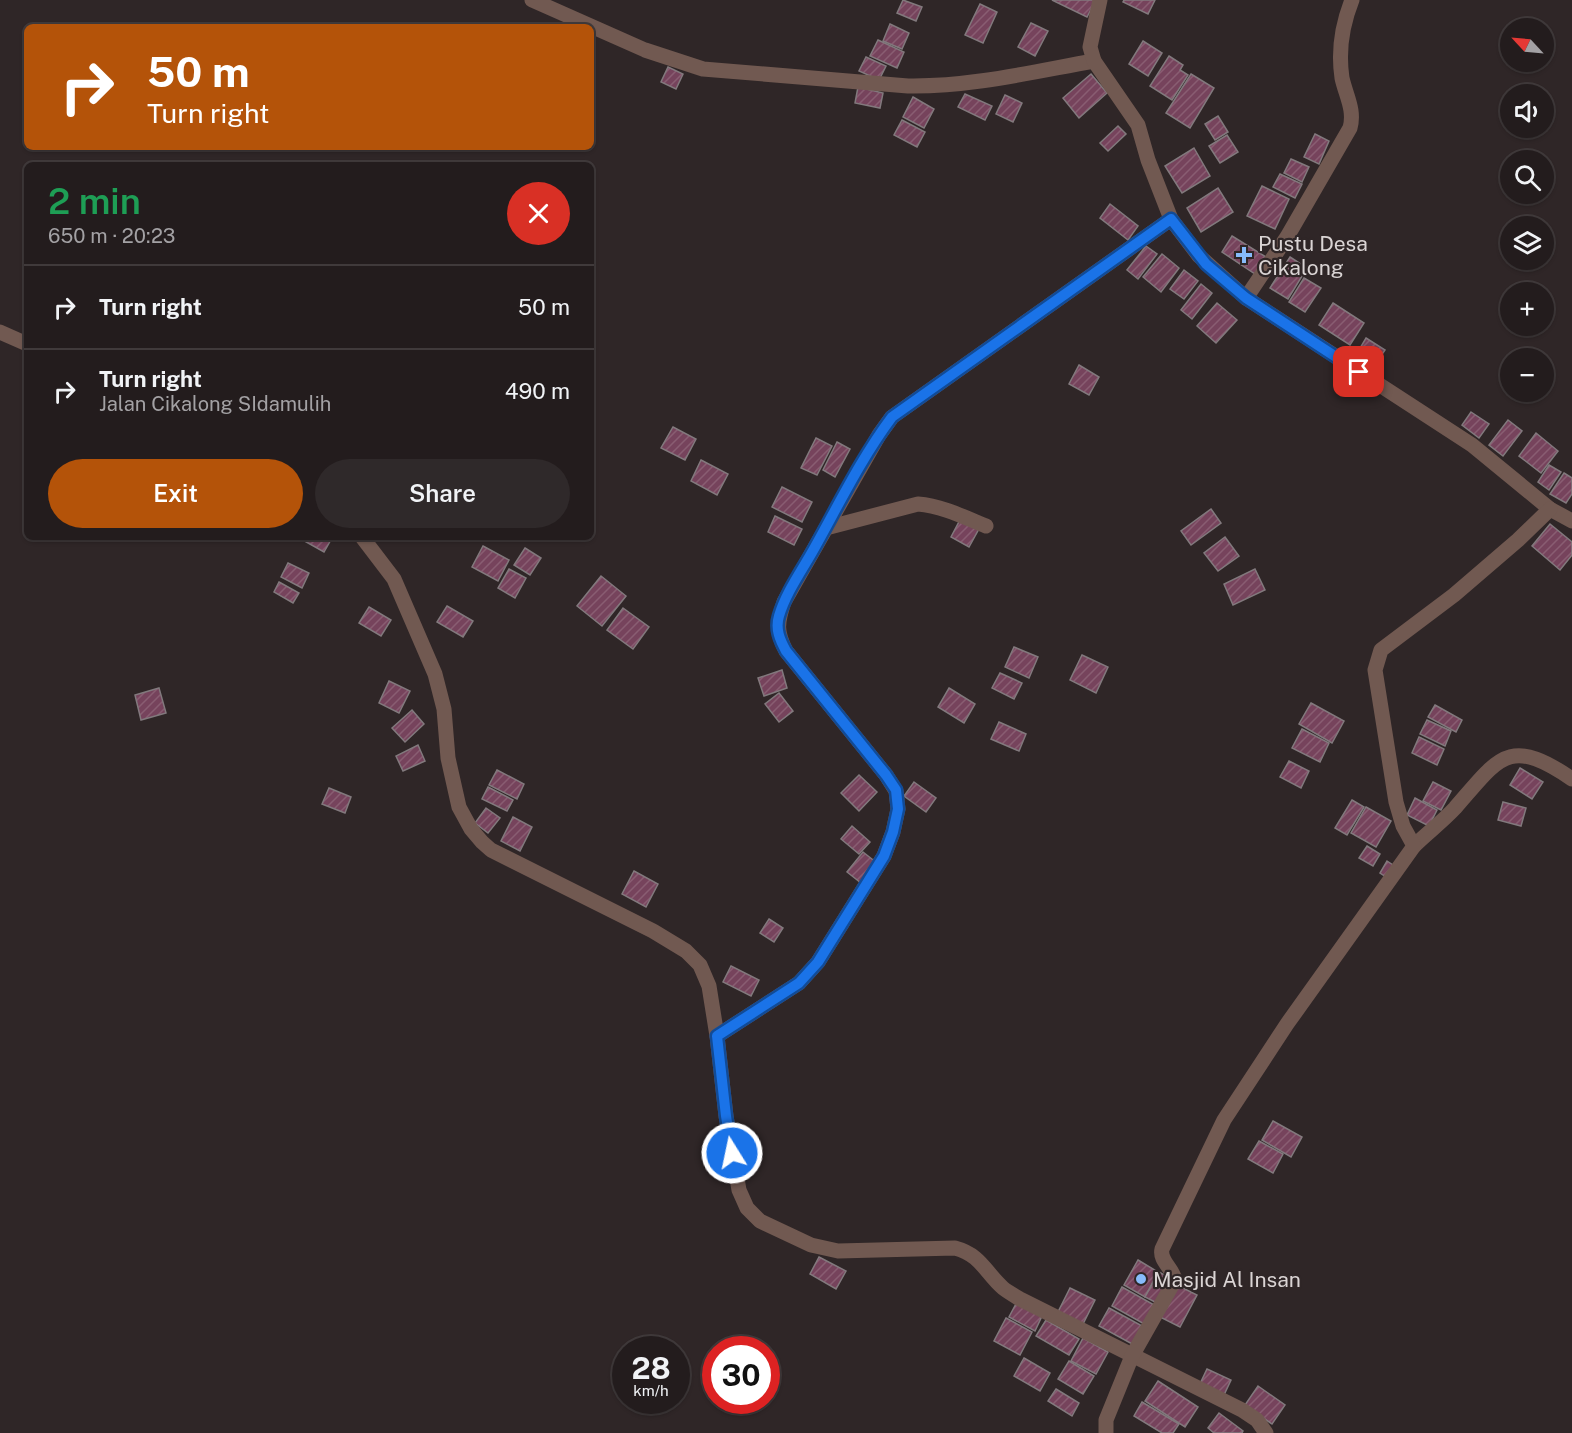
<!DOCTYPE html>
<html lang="en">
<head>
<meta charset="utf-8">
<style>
	:root { --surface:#231c1d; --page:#2f292a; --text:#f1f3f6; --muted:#a3a1a4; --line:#403a3b; --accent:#b45309 }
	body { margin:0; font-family:"Public Sans",sans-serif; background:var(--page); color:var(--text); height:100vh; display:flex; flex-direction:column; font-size:22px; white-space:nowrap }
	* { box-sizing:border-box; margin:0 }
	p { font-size:20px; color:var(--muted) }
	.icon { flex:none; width:33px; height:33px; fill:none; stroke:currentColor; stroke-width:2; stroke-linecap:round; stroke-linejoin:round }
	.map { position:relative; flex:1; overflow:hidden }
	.details { position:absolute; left:24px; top:162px; width:570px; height:378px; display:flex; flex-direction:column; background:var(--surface); border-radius:9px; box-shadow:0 2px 4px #0004,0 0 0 2px var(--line) }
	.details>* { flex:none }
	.guide { position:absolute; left:24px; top:24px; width:570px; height:126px; border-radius:9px; box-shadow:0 2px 4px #0004,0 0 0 2px var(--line); background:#b45309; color:#fff; overflow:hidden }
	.needle { width:39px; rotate:296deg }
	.fabs { position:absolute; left:1500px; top:18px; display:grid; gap:12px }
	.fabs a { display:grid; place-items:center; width:54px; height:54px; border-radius:50%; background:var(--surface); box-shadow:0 2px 4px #0004,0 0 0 2px var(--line); font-size:30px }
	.speed { position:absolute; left:612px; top:1336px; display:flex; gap:12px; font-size:30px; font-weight:700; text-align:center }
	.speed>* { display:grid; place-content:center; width:78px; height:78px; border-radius:50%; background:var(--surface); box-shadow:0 2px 4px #0004,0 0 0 2px var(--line); line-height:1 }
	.speed small { font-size:15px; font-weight:400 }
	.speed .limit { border:9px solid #d22; background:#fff; color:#111 }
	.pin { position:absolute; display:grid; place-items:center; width:51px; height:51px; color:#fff; margin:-26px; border-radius:12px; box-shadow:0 3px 9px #0006 }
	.me { position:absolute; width:66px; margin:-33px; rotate:350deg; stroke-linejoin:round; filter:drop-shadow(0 0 4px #0008) }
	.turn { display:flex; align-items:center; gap:21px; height:126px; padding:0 24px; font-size:27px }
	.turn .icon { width:78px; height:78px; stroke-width:2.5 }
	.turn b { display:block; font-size:42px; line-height:51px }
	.round { display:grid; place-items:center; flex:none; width:63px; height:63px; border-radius:32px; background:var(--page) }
	.headline { display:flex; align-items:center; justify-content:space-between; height:102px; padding:0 24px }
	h1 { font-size:36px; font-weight:600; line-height:45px; color:#1e9e55 }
	.button { display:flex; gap:12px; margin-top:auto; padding:12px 24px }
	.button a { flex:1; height:69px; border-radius:36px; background:var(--accent); color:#fff; font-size:24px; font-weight:600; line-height:69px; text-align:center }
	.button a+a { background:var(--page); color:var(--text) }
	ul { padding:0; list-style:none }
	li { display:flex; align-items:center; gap:18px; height:84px; padding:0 24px; border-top:2px solid var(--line) }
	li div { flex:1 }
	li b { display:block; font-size:22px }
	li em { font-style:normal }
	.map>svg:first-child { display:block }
	.building { fill:url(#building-hatch); stroke:#82797d; stroke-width:1.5 }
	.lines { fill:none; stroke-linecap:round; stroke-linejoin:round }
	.minor { stroke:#715951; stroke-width:15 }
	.route-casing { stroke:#114b97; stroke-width:15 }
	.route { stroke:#1a73e8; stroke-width:10 }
	.poi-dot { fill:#87bbfb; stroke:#2f2627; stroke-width:2 }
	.labels { text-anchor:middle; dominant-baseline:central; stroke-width:4.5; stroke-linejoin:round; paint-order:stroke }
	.poi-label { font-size:21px; fill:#dad4d4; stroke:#2f2627; text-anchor:start }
</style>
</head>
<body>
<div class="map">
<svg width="1572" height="1433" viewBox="0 0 1572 1433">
	<defs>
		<pattern id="building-hatch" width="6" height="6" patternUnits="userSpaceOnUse" patternTransform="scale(1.5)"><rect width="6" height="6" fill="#76435c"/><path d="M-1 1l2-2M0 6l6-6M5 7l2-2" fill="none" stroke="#895d72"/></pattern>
	</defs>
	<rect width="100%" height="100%" fill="#2f2627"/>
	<g class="building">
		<polygon points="903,0 922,7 916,21 897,13"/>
		<polygon points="1052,0 1096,0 1087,17"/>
		<polygon points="1124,0 1155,0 1148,14 1123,2"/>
		<polygon points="980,4 997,12 983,43 965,35"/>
		<polygon points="1031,23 1048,31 1035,56 1018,47"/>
		<polygon points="890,24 909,33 902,49 883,41"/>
		<polygon points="878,40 904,52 897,68 870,56"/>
		<polygon points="1143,41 1162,53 1148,76 1129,64"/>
		<polygon points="1169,56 1183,65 1180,70 1188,75 1172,100 1150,86"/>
		<polygon points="866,57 886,66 879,80 859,71"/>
		<polygon points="668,67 683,74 676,89 661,82"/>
		<polygon points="1091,74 1107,93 1079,118 1063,98"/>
		<polygon points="1191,74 1214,88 1190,128 1166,113"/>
		<polygon points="858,87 883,93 880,108 855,103"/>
		<polygon points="965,94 992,106 985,120 958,107"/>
		<polygon points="1005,95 1022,103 1013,122 996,114"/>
		<polygon points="913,97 934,109 924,128 903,117"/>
		<polygon points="1218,116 1228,132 1215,140 1205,124"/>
		<polygon points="902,120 925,132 917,147 894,135"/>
		<polygon points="1118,126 1126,134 1108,151 1100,143"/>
		<polygon points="1315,134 1329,141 1319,164 1304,157"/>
		<polygon points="1227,135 1238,152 1220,163 1209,146"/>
		<polygon points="1194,148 1210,176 1182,193 1165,166"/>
		<polygon points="1291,159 1309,167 1302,182 1284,173"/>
		<polygon points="1280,174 1302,184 1295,198 1273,187"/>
		<polygon points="1262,186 1289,199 1275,229 1247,216"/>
		<polygon points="1218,188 1233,212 1201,232 1187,208"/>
		<polygon points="1110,204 1138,226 1128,240 1100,218"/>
		<polygon points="1232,236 1266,257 1255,274 1222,252"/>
		<polygon points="1146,246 1157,254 1138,279 1127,270"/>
		<polygon points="1162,254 1179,268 1161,292 1143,277"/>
		<polygon points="1290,257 1307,268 1288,299 1270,288"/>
		<polygon points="1184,270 1198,281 1184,299 1170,289"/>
		<polygon points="1304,278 1321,288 1305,312 1289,302"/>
		<polygon points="1201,284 1212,293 1192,319 1181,310"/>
		<polygon points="1217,303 1237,320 1216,343 1197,326"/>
		<polygon points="1333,303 1364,323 1350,345 1319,325"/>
		<polygon points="1366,338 1385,350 1374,366 1356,355"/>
		<polygon points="1079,365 1099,377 1089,395 1069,384"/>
		<polygon points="1471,412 1489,424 1479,438 1462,425"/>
		<polygon points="1508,420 1522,431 1503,456 1489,445"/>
		<polygon points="673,427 696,439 685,460 661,448"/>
		<polygon points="1536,433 1558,451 1541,473 1519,456"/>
		<polygon points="816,438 832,446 817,475 801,468"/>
		<polygon points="837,442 850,449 835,477 823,470"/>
		<polygon points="701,460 728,474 717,495 691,481"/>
		<polygon points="1549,465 1561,472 1549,490 1538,482"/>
		<polygon points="1564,473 1572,478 1572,494 1566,503 1550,494"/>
		<polygon points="782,487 812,502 802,522 772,507"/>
		<polygon points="1211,509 1221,523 1191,545 1181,531"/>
		<polygon points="775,516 802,529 794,545 768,532"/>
		<polygon points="962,516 980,527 969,547 951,537"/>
		<polygon points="1550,524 1572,542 1572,555 1560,570 1532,546"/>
		<polygon points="303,537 331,537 332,538 324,552 301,539"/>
		<polygon points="1225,537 1239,556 1218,571 1204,553"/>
		<polygon points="483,546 509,560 498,581 472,567"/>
		<polygon points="525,548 541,558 530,575 514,565"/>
		<polygon points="288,563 309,573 302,588 281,577"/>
		<polygon points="509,569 526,578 515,598 498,588"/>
		<polygon points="1255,569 1265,590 1233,605 1224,584"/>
		<polygon points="601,576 626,596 602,626 577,606"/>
		<polygon points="279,582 299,593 293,603 274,592"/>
		<polygon points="447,606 473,621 463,637 437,622"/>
		<polygon points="369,607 391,620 381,636 359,623"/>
		<polygon points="623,608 649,627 633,649 607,630"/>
		<polygon points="1014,647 1038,657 1029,678 1005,667"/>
		<polygon points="1082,655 1108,667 1096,693 1070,680"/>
		<polygon points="782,670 787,688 764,696 758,678"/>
		<polygon points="1000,673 1022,683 1014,699 992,688"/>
		<polygon points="389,681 410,691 399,713 379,703"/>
		<polygon points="159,688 166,713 141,720 135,695"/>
		<polygon points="949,688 975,704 964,723 938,707"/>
		<polygon points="779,693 793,711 779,722 765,704"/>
		<polygon points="1311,703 1344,721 1332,743 1299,724"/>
		<polygon points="1435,705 1462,720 1456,732 1428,717"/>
		<polygon points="412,710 424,724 405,742 392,728"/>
		<polygon points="1427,720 1451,731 1445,746 1420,734"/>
		<polygon points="999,722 1026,734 1019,751 991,739"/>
		<polygon points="1302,729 1329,743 1320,762 1292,748"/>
		<polygon points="1419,737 1444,749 1437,765 1412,753"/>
		<polygon points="418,745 425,761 403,771 396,756"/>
		<polygon points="1289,761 1309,771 1301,788 1280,777"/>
		<polygon points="1520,768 1543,782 1532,799 1510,785"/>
		<polygon points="497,770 524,784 517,799 489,785"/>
		<polygon points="859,775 877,792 859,811 841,793"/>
		<polygon points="914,782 936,798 926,812 904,796"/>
		<polygon points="1433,782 1451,791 1441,810 1423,801"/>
		<polygon points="488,787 513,800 507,811 482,799"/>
		<polygon points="329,788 351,797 345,813 322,804"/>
		<polygon points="1415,798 1437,810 1429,826 1407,815"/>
		<polygon points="1352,800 1364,807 1347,835 1335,828"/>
		<polygon points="1503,802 1526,808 1521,826 1498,820"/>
		<polygon points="1366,807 1391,821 1376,847 1351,833"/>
		<polygon points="486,808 500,818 488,833 475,823"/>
		<polygon points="513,817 532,827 520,851 501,841"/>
		<polygon points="852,826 870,842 859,854 841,839"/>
		<polygon points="1367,846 1380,854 1373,866 1359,858"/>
		<polygon points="863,852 877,863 861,883 847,872"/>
		<polygon points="1387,861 1396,867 1389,879 1380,873"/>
		<polygon points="634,871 658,884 646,907 622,894"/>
		<polygon points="769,919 783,928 774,942 760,933"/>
		<polygon points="731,966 759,980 751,996 723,982"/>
		<polygon points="1273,1121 1302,1137 1291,1157 1262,1140"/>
		<polygon points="1259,1141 1283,1154 1273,1173 1248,1159"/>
		<polygon points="819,1257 846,1271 836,1289 810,1274"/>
		<polygon points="1138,1260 1158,1272 1145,1297 1124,1285"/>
		<polygon points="1159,1272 1171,1279 1157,1303 1145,1297"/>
		<polygon points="1177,1285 1197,1295 1180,1327 1160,1317"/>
		<polygon points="1122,1287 1156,1306 1146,1325 1112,1306"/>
		<polygon points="1070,1288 1095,1300 1082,1326 1057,1314"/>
		<polygon points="1017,1302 1042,1316 1035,1331 1009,1317"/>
		<polygon points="1109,1308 1144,1327 1134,1345 1099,1326"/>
		<polygon points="1006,1318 1032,1332 1020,1355 994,1341"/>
		<polygon points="1046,1320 1079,1339 1069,1355 1036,1336"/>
		<polygon points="1083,1338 1108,1352 1096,1374 1071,1361"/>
		<polygon points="1024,1358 1050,1373 1040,1391 1014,1376"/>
		<polygon points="1069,1361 1094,1376 1083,1394 1058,1379"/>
		<polygon points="1207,1369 1231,1380 1223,1397 1199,1386"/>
		<polygon points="1158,1381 1198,1407 1185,1427 1145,1401"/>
		<polygon points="1258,1386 1285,1405 1272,1424 1245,1405"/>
		<polygon points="1056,1389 1079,1403 1072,1416 1048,1401"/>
		<polygon points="1142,1402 1179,1424 1173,1433 1162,1433 1134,1416"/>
		<polygon points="1219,1413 1243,1431 1242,1433 1214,1433 1208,1428"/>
	</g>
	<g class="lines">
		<g class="minor">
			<path d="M 532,0 L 645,50 L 703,69 L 908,86 C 970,87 1032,72 1094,61"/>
			<polyline points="1100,0 1090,47 1094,61 1138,125 1148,160 1171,219 1199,256 1246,298 1472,445 1550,509 1572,521"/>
			<path d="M 1246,298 L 1287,237 L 1350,128 C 1355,110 1346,96 1342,78 C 1338,51 1342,25 1352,0"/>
			<polyline points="0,332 27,344"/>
			<path d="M 826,528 L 918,504 C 942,506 964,517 986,526"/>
			<path d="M 362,537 L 394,579 L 435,674 L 444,709 L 448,758 L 459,807 L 471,829 L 482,842 L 491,850 L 653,931 L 686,951 L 700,965 L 709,986 L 717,1036 L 726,1116 L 739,1190 L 747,1208 L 760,1221 L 811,1245 L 838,1251 L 955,1248 C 981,1255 985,1272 1003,1288 C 1008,1292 1015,1296 1020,1299 L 1242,1410 L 1257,1420 L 1266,1433"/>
			<path d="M 1414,846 C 1427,833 1442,822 1455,808 C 1499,758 1508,735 1572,779"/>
			<path d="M 717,1036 L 799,983 L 818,962 L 884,856 L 893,832 L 898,809 L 896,791 L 886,775 L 786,651 C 776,632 777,623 784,602 L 879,435 L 892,417 L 1171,219"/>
			<path d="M 1106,1433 L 1106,1420 L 1132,1356 L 1175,1280 C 1173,1268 1159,1261 1162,1249 L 1224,1120 L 1287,1024 L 1414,846 L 1403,826 L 1396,802 L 1375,670 L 1381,650 L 1454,595 L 1518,540 L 1550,509"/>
		</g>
	</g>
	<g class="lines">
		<g class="route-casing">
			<path id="route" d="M 732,1153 L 726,1116 L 717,1036 L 799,983 L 818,962 L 884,856 L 893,832 L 898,809 L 896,790 L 886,775 L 786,651 C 780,640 775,629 779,616 C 786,592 803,569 815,547 C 839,504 862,457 892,417 L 1171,219 L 1206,264 L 1246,298 L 1359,372"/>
		</g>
		<use href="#route" class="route"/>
	</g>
	<g class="poi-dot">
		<path d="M1241 246h6v6h6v6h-6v6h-6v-6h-6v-6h6z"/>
		<circle cx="1141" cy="1279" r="6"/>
	</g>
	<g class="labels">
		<g class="poi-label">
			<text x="1258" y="243">Pustu Desa<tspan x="1258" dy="24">Cikalong</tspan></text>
			<text x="1153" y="1279">Masjid Al Insan</text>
		</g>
	</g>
</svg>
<div class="fabs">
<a><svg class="needle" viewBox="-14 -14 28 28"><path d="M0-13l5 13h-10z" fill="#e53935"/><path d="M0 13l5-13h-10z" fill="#a3a1a4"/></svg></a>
<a><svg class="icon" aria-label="sound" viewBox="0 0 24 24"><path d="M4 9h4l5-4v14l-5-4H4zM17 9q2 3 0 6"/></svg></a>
<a><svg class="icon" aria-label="search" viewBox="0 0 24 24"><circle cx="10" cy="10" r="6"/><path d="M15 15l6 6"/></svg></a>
<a><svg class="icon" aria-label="layers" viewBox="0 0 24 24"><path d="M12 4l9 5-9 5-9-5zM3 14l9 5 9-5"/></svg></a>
<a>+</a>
<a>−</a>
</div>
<div class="speed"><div>28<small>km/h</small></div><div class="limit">30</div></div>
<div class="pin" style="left:1359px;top:372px;background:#d93025"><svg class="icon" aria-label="arrive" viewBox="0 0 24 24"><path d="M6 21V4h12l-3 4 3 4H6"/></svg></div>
<svg class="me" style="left:732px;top:1153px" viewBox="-20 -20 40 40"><circle r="17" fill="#1a73e8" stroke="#fff" stroke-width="3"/><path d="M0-11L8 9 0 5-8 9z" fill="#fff"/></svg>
<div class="guide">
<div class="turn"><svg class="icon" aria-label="right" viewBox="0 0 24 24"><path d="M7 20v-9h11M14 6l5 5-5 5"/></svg><div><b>50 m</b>Turn right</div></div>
</div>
<section class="details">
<div class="headline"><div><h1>2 min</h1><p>650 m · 20:23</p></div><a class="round" style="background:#d93025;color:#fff"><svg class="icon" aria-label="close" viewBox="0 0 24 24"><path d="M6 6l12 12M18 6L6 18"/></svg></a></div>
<ul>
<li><svg class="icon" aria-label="right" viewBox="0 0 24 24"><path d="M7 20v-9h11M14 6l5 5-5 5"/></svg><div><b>Turn right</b></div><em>50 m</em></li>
<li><svg class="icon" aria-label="right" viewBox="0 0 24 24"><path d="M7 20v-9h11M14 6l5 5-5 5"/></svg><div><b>Turn right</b><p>Jalan Cikalong SIdamulih</p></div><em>490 m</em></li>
</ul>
<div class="button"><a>Exit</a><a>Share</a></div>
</section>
</div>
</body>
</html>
